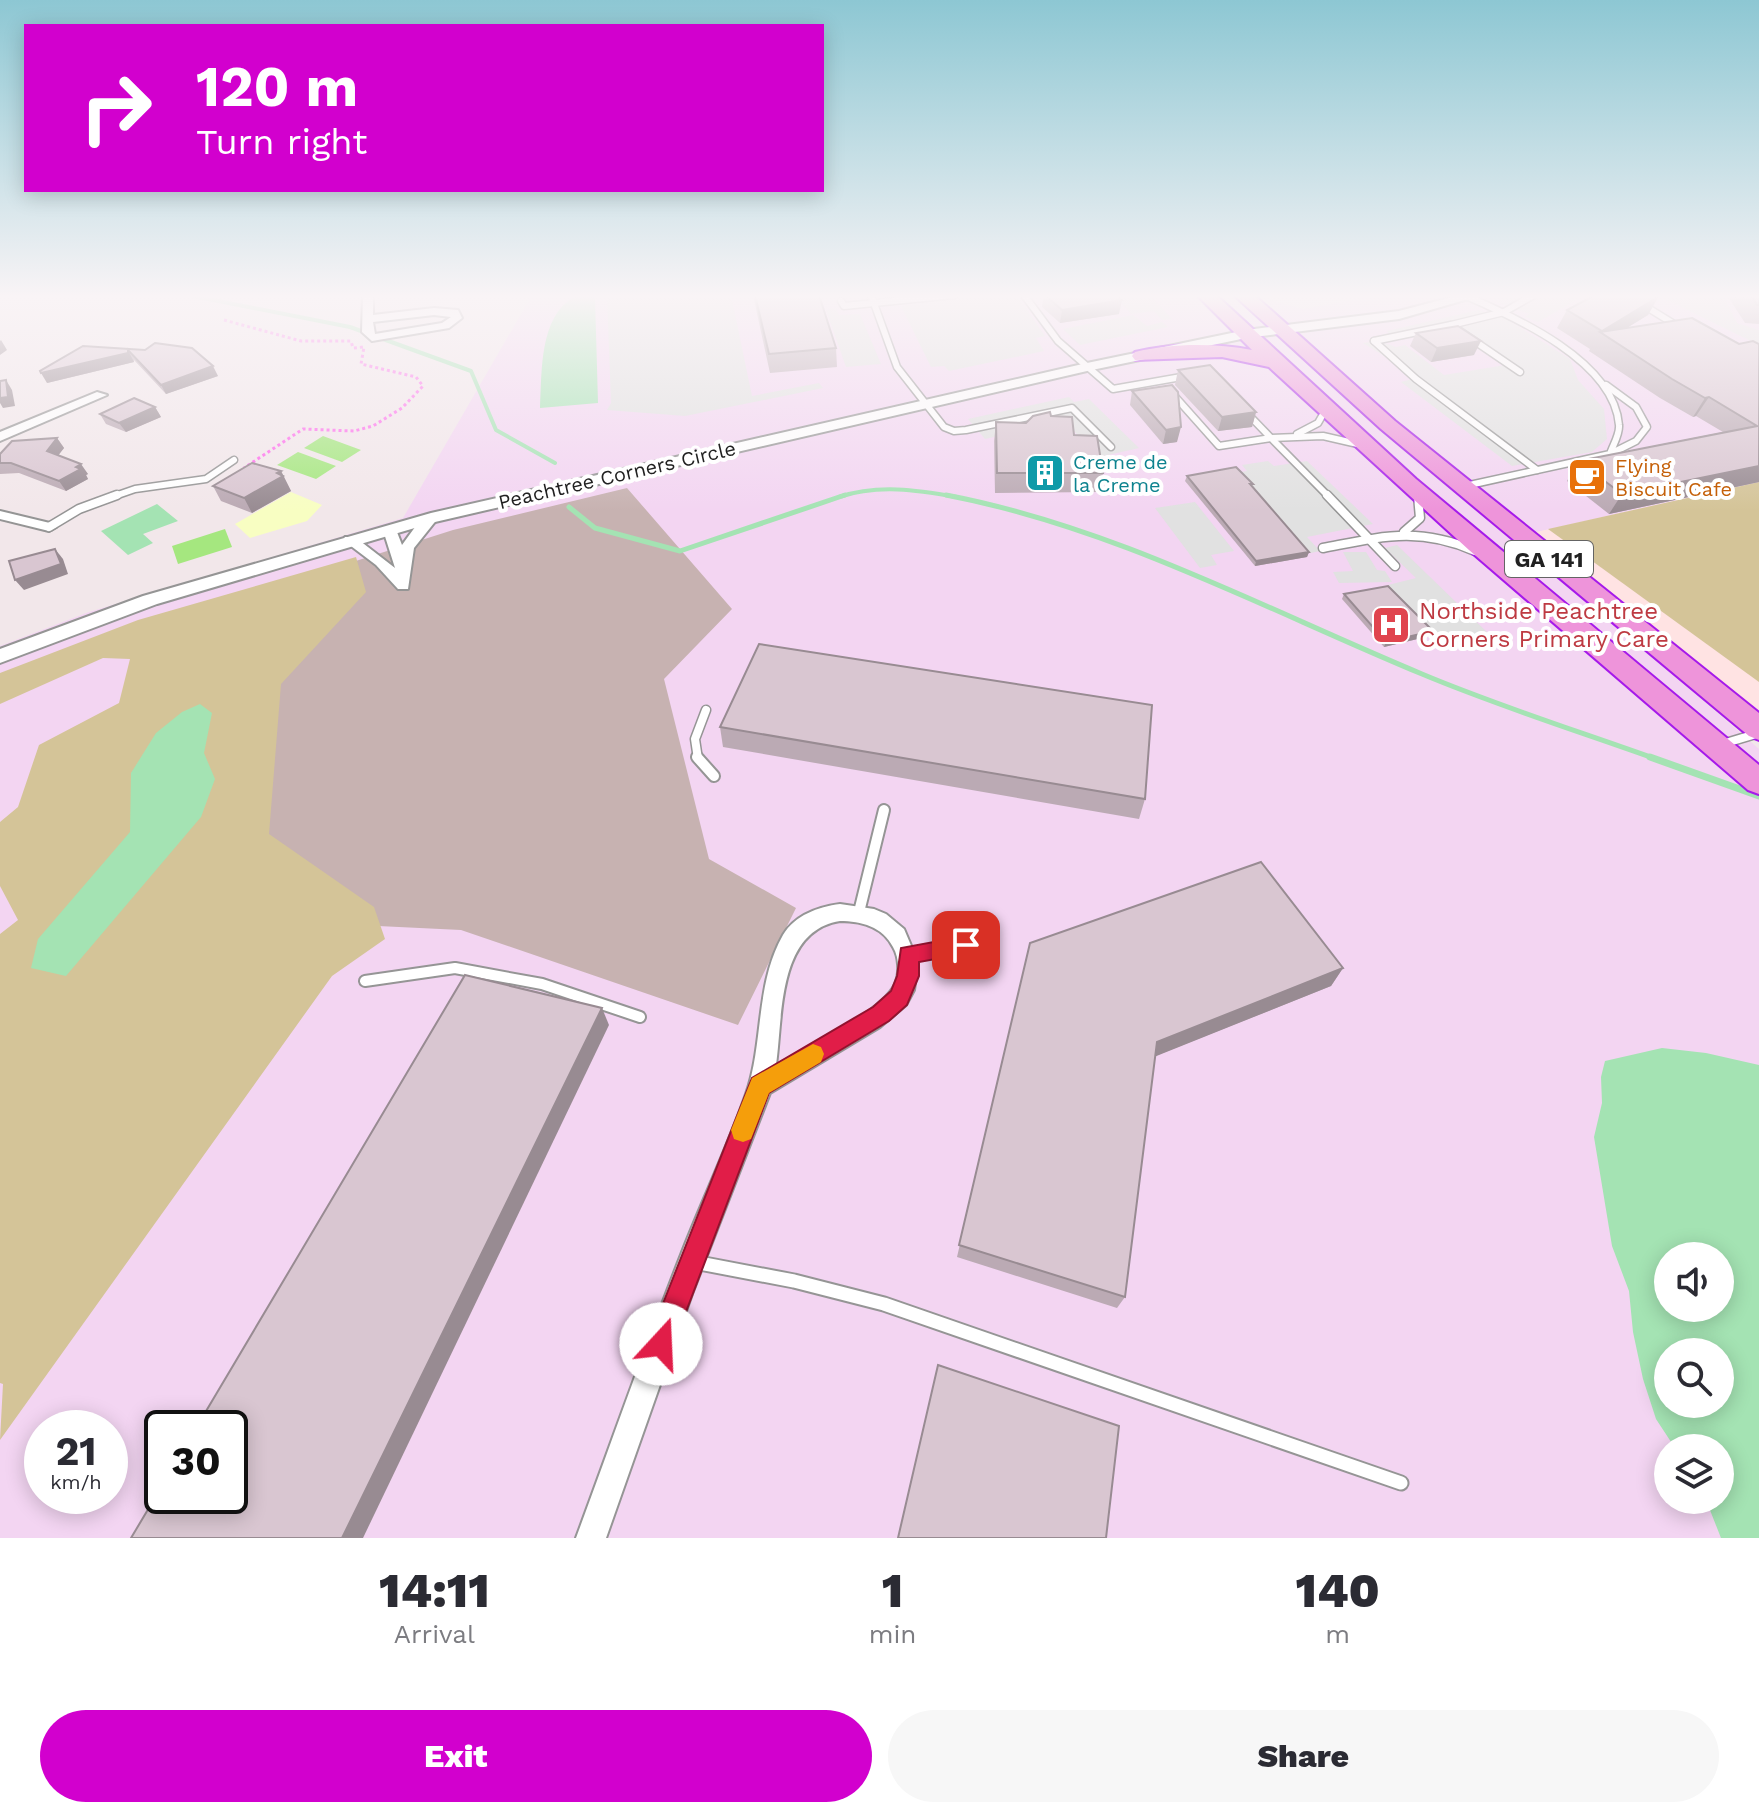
<!DOCTYPE html>
<html lang="en">
<head>
<meta charset="utf-8">
<style>
	:root { --surface:#fff; --page:#f7f7f7; --text:#2b2b33; --muted:#7c7c81; --accent:#d200ce }
	body { margin:0; font-family:"Work Sans",sans-serif; background:var(--page); color:var(--text); height:100vh; display:flex; flex-direction:column; font-size:30px; white-space:nowrap }
	* { box-sizing:border-box; margin:0 }
	p { font-size:26px; color:var(--muted) }
	.icon { flex:none; width:44px; height:44px; fill:none; stroke:currentColor; stroke-width:2; stroke-linecap:round; stroke-linejoin:round }
	.map { position:relative; height:1538px; overflow:hidden }
	.panel { display:flex; flex-direction:column; background:var(--surface); flex:1 }
	.panel>* { flex:none }
	.guide { position:absolute; left:24px; top:24px; width:800px; height:168px; border-radius:0px; box-shadow:0 4px 20px #0003; background:#d200ce; color:#fff; overflow:hidden }
	.fabs { position:absolute; left:1654px; top:1242px; display:grid; gap:16px }
	.fabs a { display:grid; place-items:center; width:80px; height:80px; border-radius:50%; background:var(--surface); box-shadow:0 4px 20px #0003; font-size:40px }
	.speed { position:absolute; left:24px; top:1410px; display:flex; gap:16px; font-size:40px; font-weight:700; text-align:center }
	.speed>* { display:grid; place-content:center; width:104px; height:104px; border-radius:50%; background:var(--surface); box-shadow:0 4px 20px #0003; line-height:1 }
	.speed small { font-size:20px; font-weight:400 }
	.speed .limit { border:4px solid #111; border-radius:12px; background:#fff; color:#111 }
	.pin { position:absolute; display:grid; place-items:center; width:68px; height:68px; color:#fff; margin:-34px; border-radius:16px; box-shadow:0 4px 12px #0006 }
	.me { position:absolute; width:88px; margin:-44px; rotate:20deg; stroke-linejoin:round; filter:drop-shadow(0 0 6px #0008) }
	.turn { display:flex; align-items:center; gap:28px; height:168px; padding:0 40px; font-size:36px }
	.turn .icon { width:104px; height:104px; stroke-width:2.5 }
	.turn b { display:block; font-size:56px; line-height:68px }
	.eta { display:flex; justify-content:space-evenly; align-items:center; height:136px; text-align:center }
	.eta b { font-size:48px; font-weight:800; line-height:56px }
	.action { display:flex; gap:16px; margin-top:auto; padding:16px 40px }
	.action a { flex:1; height:92px; border-radius:48px; background:var(--accent); color:#fff; font-size:32px; font-weight:800; line-height:92px; text-align:center }
	.action a+a { background:var(--page); color:var(--text) }
	.map>svg:first-child { display:block }
	.commercial { fill:#f3d5f2; fill-rule:evenodd }
	.education { fill:#ffe3e3 }
	.construction { fill:#c7b2b1 }
	.forest { fill:#d4c498 }
	.park { fill:#f8fec2 }
	.pitch { fill:#a5e77f }
	.parking { fill:#e1e1e1 }
	.water { fill:#a4e3b3; fill-rule:evenodd }
	.lines { fill:none; stroke-linecap:round; stroke-linejoin:round }
	.stream-far2 { stroke:#a4e3b3; stroke-width:4 }
	.stream-far1 { stroke:#a4e3b3; stroke-width:5 }
	.stream { stroke:#a4e3b3; stroke-width:7 }
	.service-far3-casing { stroke:#959595; stroke-width:9 }
	.service-far2-casing { stroke:#959595; stroke-width:11 }
	.service-far1-casing { stroke:#959595; stroke-width:14 }
	.service-casing { stroke:#959595; stroke-width:17 }
	.minor-casing { stroke:#959595; stroke-width:4 }
	.tertiary-casing { stroke:#959595; stroke-width:4 }
	.trunk-casing { stroke:#a61aea; stroke-width:4 }
	.path { stroke:#ff6bed; stroke-width:3; stroke-dasharray:3 3; stroke-linecap:butt }
	.service-far3 { stroke:#fff; stroke-width:6 }
	.service-far2 { stroke:#fff; stroke-width:8 }
	.service-far1 { stroke:#fff; stroke-width:10 }
	.service { stroke:#fff; stroke-width:13 }
	.minor { fill:#fff; fill-rule:evenodd }
	.tertiary { fill:#fff; fill-rule:evenodd }
	.trunk { fill:#ee94da; fill-rule:evenodd }
	.wall { fill:#bbaab4 }
	.shaded-wall { fill:#988b92 }
	.building { fill:#d9c6d1; stroke:#988b92; stroke-width:2 }
	.route { fill:#e11d48; stroke:#92132f; stroke-width:2 }
	.slow { fill:#f59e0b }
	.labels { text-anchor:middle; dominant-baseline:central; stroke-width:8; stroke-linejoin:round; paint-order:stroke }
	.far-culture-label { font-size:20px; fill:#0d838f; stroke:#fff; text-anchor:start }
	.far-food-label { font-size:20px; fill:#c56008; stroke:#fff; text-anchor:start }
	.far-street-label { font-size:20px; fill:#212121; stroke:#fff }
	.shield { fill:#fff; stroke:#646464; stroke-width:2 }
	.shield-label { font-size:22px; font-weight:bold; fill:#212121 }
	.health-label { font-size:24px; fill:#be3a42; stroke:#fff; text-anchor:start }
</style>
</head>
<body>
<div class="map">
<svg width="1759" height="1538" viewBox="0 0 1759 1538">
	<rect width="100%" height="100%" fill="#f2e7ea"/>
	<path class="commercial" d="M 532,295 L 1264,295 L 1269,300 L 1303,309 L 1379,295 L 1759,295 L 1759,482 L 1515,537 L 1759,749 L 1759,1538 L 0,1538 L 0,646 L 89,612 L 403,518 ZM 1668,1256 L 1720,1256 L 1720,1308 L 1668,1308 ZM 1668,1352 L 1720,1352 L 1720,1404 L 1668,1404 ZM 42,1428 L 110,1428 L 110,1496 L 42,1496 ZM 162,1428 L 230,1428 L 230,1496 L 162,1496 ZM 1668,1448 L 1720,1448 L 1720,1500 L 1668,1500 Z"/>
	<polygon class="education" points="1759,482 1759,729 1514,537"/>
	<polygon class="construction" points="627,488 732,609 664,679 709,859 796,908 738,1025 461,930 232,919 293,581 453,530"/>
	<g class="forest">
		<polygon points="1759,482 1759,682 1548,529"/>
		<polygon points="356,557 366,592 281,684 269,834 374,907 385,939 332,976 0,1440 3,1384 0,1383 0,934 18,920 0,886 0,822 18,807 39,745 119,703 130,659 103,658 0,704 0,673 138,620"/>
	</g>
	<polygon class="park" points="291,492 322,505 307,521 250,538 235,524"/>
	<g class="pitch">
		<polygon points="323,436 361,450 342,462 304,448"/>
		<polygon points="298,452 336,466 316,479 277,465"/>
		<polygon points="225,529 232,547 178,564 172,546"/>
	</g>
	<g class="parking">
		<polygon points="607,295 731,295 752,396 819,383 823,388 685,416 607,410 611,403"/>
		<polygon points="904,295 1017,295 1045,336 1036,338 1044,351 949,371 944,366 931,367 901,306 910,305"/>
		<polygon points="1115,295 1150,295 1172,319 1162,320 1154,311 1131,314"/>
		<polygon points="1510,295 1585,295 1538,322 1525,317 1529,314 1497,302"/>
		<polygon points="1657,295 1723,295 1737,323 1759,330 1759,345"/>
		<polygon points="836,309 839,315 860,314 881,364 846,367 826,310"/>
		<polygon points="1478,310 1505,318 1570,359 1578,380 1604,409 1607,439 1592,452 1512,466 1401,382 1412,379 1394,362 1363,343 1379,341 1396,347 1405,345 1444,375 1512,364 1461,328 1391,336 1387,331"/>
		<polygon points="1133,315 1147,326 1162,322 1168,327 1080,345 1063,329"/>
		<polygon points="1069,397 1074,402 1089,399 1139,448 1099,457 1064,421 985,439 968,419"/>
		<polygon points="1268,461 1274,466 1307,461 1373,524 1307,537 1320,551 1311,553 1235,473 1247,471 1242,465"/>
		<polygon points="1195,502 1234,551 1211,555 1217,565 1200,568 1155,508"/>
		<polygon points="1397,545 1490,635 1447,644 1388,585 1416,578 1385,548"/>
		<polygon points="1343,552 1366,552 1377,570 1385,571 1392,582 1339,583 1333,572 1353,571"/>
	</g>
	<g class="water">
		<path d="M 574,297 L 595,297 L 598,403 L 540,408 C 542,372 539,317 574,297 Z"/>
		<polygon points="157,504 178,521 143,534 153,543 128,555 101,531"/>
		<polygon points="200,704 212,713 204,753 215,779 201,817 66,976 31,968 38,939 130,832 131,773 156,733 182,712"/>
		<path d="M 1662,1048 L 1706,1053 L 1759,1065 L 1759,1538 L 1721,1538 L 1706,1500 L 1720,1500 L 1720,1448 L 1675,1448 L 1656,1419 L 1643,1379 L 1633,1332 L 1629,1291 L 1612,1246 L 1594,1137 L 1602,1103 L 1601,1077 L 1605,1061 ZM 1668,1256 L 1720,1256 L 1720,1308 L 1668,1308 ZM 1668,1352 L 1720,1352 L 1720,1404 L 1668,1404 Z"/>
	</g>
	<g class="lines">
		<g class="stream-far2">
			<polyline points="188,295 350,327 471,371 496,430 555,463"/>
			<path d="M 839,497 C 878,484 917,490 957,497"/>
		</g>
		<g class="stream-far1">
			<path d="M 946,495 C 1114,527 1265,609 1422,674 C 1498,706 1578,731 1656,759"/>
			<polyline points="569,507 595,528 680,551 845,495"/>
		</g>
		<polyline class="stream" points="1650,757 1759,796"/>
		<g class="service-far3-casing">
			<g id="service-far3">
				<polyline points="871,295 897,367 944,427 954,431 966,430 1072,408 1111,447"/>
				<polyline points="1024,295 1058,341 1113,389 1187,376"/>
				<path d="M 1464,295 C 1515,317 1614,361 1619,425 C 1620,434 1613,445 1610,454 L 1465,486"/>
				<polyline points="1627,295 1679,327"/>
				<polyline points="841,301 844,306 954,295"/>
				<polyline points="1374,341 1416,379 1537,470"/>
				<polyline points="1374,341 1451,325"/>
				<polyline points="1520,372 1451,325 1504,312 1534,295"/>
				<polyline points="1606,385 1636,407 1647,427 1636,441 1610,454"/>
				<polyline points="1171,392 1219,446 1271,438 1329,497"/>
				<polyline points="1245,411 1271,438 1323,436 1362,445"/>
				<polyline points="1297,434 1318,423 1326,409"/>
				<polyline points="112,497 135,489 206,479 234,460"/>
			</g>
		</g>
		<g class="service-far2-casing">
			<g id="service-far2">
				<polyline points="1327,495 1395,566"/>
				<polyline points="49,527 79,509 117,495"/>
				<polyline points="1404,532 1420,518 1418,496"/>
				<path d="M 1323,548 C 1381,537 1418,526 1475,551"/>
				<polyline points="1719,745 1759,733"/>
				<polyline points="698,759 695,739 706,710"/>
			</g>
		</g>
		<g class="service-far1-casing">
			<g id="service-far1">
				<polyline points="697,757 714,776"/>
				<polyline points="859,912 884,810"/>
				<polyline points="908,955 966,945"/>
				<polyline points="365,981 455,968 542,984 640,1017"/>
			</g>
		</g>
		<g class="service-casing">
			<polyline id="service" points="694,1262 794,1281 884,1304 1401,1483"/>
		</g>
		<g class="minor-casing">
			<g id="minor">
				<path d="M 363,295 L 373,295 L 373,315 L 434,308 L 458,310 L 462,318 L 449,328 L 372,341 L 362,332 ZM 434,315 L 451,317 L 442,323 L 375,334 L 373,322 Z"/>
				<polygon points="97,392 107,395 0,441 0,432"/>
				<polygon points="0,511 54,524 56,527 49,531 0,519"/>
				<polygon points="431,514 438,518 414,548 408,589 398,589 376,565 343,540 345,537 355,537 395,568 383,530 390,526 395,527 402,545 418,523"/>
				<path d="M 840,904 L 874,909 L 886,914 L 904,929 L 918,962 L 914,990 L 906,1005 L 880,1027 L 770,1093 L 692,1294 L 606,1538 L 576,1538 C 612,1441 646,1343 684,1247 C 704,1196 728,1146 746,1094 C 764,1043 755,984 783,935 C 795,915 818,907 840,904 ZM 840,921 C 861,921 883,927 893,947 C 899,957 900,973 895,984 C 883,1011 804,1050 776,1065 C 783,1016 777,931 840,921 Z"/>
			</g>
		</g>
		<g class="tertiary-casing">
			<polygon id="tertiary" points="1460,295 1482,295 1399,319 1246,338 1087,371 435,522 157,604 0,663 0,649 143,596 431,513 1087,363 1246,330 1399,311"/>
		</g>
		<g class="trunk-casing">
			<g id="trunk">
				<path d="M 1197,295 L 1216,295 L 1416,479 L 1759,765 L 1759,794 L 1748,790 L 1469,550 L 1269,367 L 1222,357 L 1135,360 L 1132,356 L 1135,352 C 1172,343 1215,343 1252,350 Z"/>
				<polygon points="1234,295 1254,295 1395,421 1759,713 1759,740 1749,736 1381,429"/>
			</g>
		</g>
		<polyline class="path" points="224,320 301,341 351,341 353,348 364,347 361,364 416,377 423,386 402,408 373,426 354,431 303,429 244,468"/>
		<use href="#service-far3" class="service-far3"/>
		<use href="#service-far2" class="service-far2"/>
		<use href="#service-far1" class="service-far1"/>
		<use href="#service" class="service"/>
		<use href="#minor" class="minor"/>
		<use href="#tertiary" class="tertiary"/>
		<use href="#trunk" class="trunk"/>
	</g>
	<g class="wall">
		<polygon points="753,295 819,295 836,348 837,367 770,373"/>
		<polygon points="1044,295 1116,295 1119,314 1060,323 1042,307"/>
		<polygon points="1727,295 1759,295 1759,324 1745,323"/>
		<polygon points="1658,297 1648,315 1626,328 1739,344 1759,344 1759,482 1609,514 1567,481 1578,461 1723,432 1696,416 1693,417 1660,398 1589,351 1590,349 1557,328 1567,310"/>
		<polygon points="1416,333 1474,355 1431,362 1410,346"/>
		<polygon points="83,346 145,350 218,376 166,394 134,360 134,362 47,383"/>
		<polygon points="1178,370 1256,412 1252,427 1218,431 1175,385"/>
		<polygon points="1132,391 1177,442 1163,444 1130,405"/>
		<polygon points="155,407 161,417 126,432 106,424 100,414"/>
		<polygon points="1051,416 1074,435 1103,473 1099,492 995,493 994,441 996,422 1026,423"/>
		<polygon points="57,438 64,448 58,455 88,474 86,475 88,479 66,491 19,473 0,474 0,454"/>
		<polygon points="281,471 291,491 252,513 221,501 213,486"/>
		<polygon points="1187,476 1252,486 1309,552 1307,557 1255,566 1185,481"/>
		<polygon points="1344,594 1430,636 1384,647 1342,599"/>
		<polygon points="720,727 1145,799 1139,819 723,747"/>
		<polygon points="1030,943 1343,968 1331,986 1155,1056 1125,1297 1117,1308 957,1257"/>
	</g>
	<g class="shaded-wall">
		<polygon points="1658,297 1648,315 1609,339 1602,331"/>
		<polygon points="1122,300 1119,314 1060,323 1062,310"/>
		<polygon points="1,340 7,350 0,355 0,341"/>
		<polygon points="1481,341 1474,355 1431,362 1437,348"/>
		<polygon points="128,350 134,362 47,383 41,373"/>
		<polygon points="213,366 218,376 166,394 161,385"/>
		<polygon points="6,380 12,390 15,406 3,408 0,403 0,398"/>
		<polygon points="1709,397 1696,416 1693,417 1705,398"/>
		<polygon points="155,407 161,417 126,432 119,423"/>
		<polygon points="1256,412 1252,427 1218,431 1222,417"/>
		<polygon points="1181,427 1177,442 1163,444 1166,430"/>
		<polygon points="57,438 64,448 54,461 47,451"/>
		<polygon points="81,464 88,474 86,475 88,479 66,491 59,481 76,467"/>
		<polygon points="1759,466 1759,482 1609,514 1622,494"/>
		<polygon points="281,471 291,491 252,513 244,498"/>
		<polygon points="55,549 63,559 68,574 24,590 15,580"/>
		<polygon points="1309,552 1307,557 1255,566 1256,561"/>
		<polygon points="1433,631 1430,636 1384,647 1386,642"/>
		<polygon points="1343,968 1331,986 1149,1059 1157,1042"/>
		<polygon points="602,1008 609,1025 363,1538 342,1538"/>
	</g>
	<g class="building">
		<polygon points="755,295 819,295 836,348 769,354"/>
		<polygon points="1045,295 1116,295 1122,300 1062,310"/>
		<polygon points="1595,295 1655,295 1658,297 1602,331 1567,310"/>
		<polygon points="1751,295 1759,295 1759,305 1757,305"/>
		<polygon points="1692,318 1739,344 1753,341 1759,344 1759,466 1622,494 1578,461 1757,426 1709,397 1705,398 1672,379 1600,332"/>
		<polygon points="1458,326 1481,341 1437,348 1416,333"/>
		<polygon points="155,343 192,348 213,366 161,385 128,350 128,353 41,373 40,371 83,346 145,350"/>
		<polygon points="1210,365 1256,412 1222,417 1178,370"/>
		<polygon points="6,380 8,397 0,398 0,381"/>
		<polygon points="1172,385 1178,392 1181,427 1166,430 1132,391"/>
		<polygon points="134,398 155,407 119,423 100,414"/>
		<polygon points="1050,412 1051,416 1072,417 1074,435 1097,436 1103,473 997,473 996,422 1026,423 1033,416"/>
		<polygon points="57,438 47,451 81,464 76,467 81,469 59,481 11,463 0,463 0,454 12,441"/>
		<polygon points="252,463 281,471 277,473 283,476 244,498 213,486"/>
		<polygon points="1236,467 1253,484 1250,484 1309,552 1256,561 1187,476"/>
		<polygon points="55,549 61,564 15,580 9,561"/>
		<polygon points="1388,586 1433,631 1386,642 1344,594"/>
		<polygon points="759,644 1152,705 1145,799 720,727"/>
		<polygon points="1261,862 1343,968 1157,1042 1125,1297 959,1245 1030,943"/>
		<polygon points="465,975 602,1008 342,1538 131,1538 162,1486 162,1496 230,1496 230,1428 196,1428"/>
		<polygon points="938,1365 1119,1426 1106,1538 898,1538"/>
	</g>
	<linearGradient id="sky" x2="0" y2="1"><stop stop-color="#8dc7d3"/><stop offset="0.58" stop-color="#f9f4f6"/><stop offset="1" stop-color="#f9f4f6" stop-opacity="0"/></linearGradient>
	<rect width="1759" height="511" fill="url(#sky)"/>
	<polygon class="route" points="966,936 973,939 976,945 973,952 919,962 919,976 907,1005 889,1021 769,1093 670,1354 661,1358 651,1354 647,1344 752,1078 873,1007 891,991 897,976 901,948"/>
	<polygon class="slow" points="813,1044 821,1047 824,1054 821,1062 769,1093 751,1139 743,1142 734,1139 731,1130 752,1078"/>
	<defs>
		<g id="building-square" transform="scale(2)"><rect x="-9" y="-9" width="18" height="18" rx="4" fill="#0f9aa8" stroke="#fff"/><path d="M-4-6H4V6H1V3H-1V6H-4ZM-2.5-4.3h1.7v1.8h-1.7ZM.8-4.3h1.7v1.8H.8ZM-2.5-1h1.7V.8h-1.7ZM.8-1h1.7V.8H.8Z" fill="#fff"/></g>
		<g id="cafe-square" transform="scale(2)"><rect x="-9" y="-9" width="18" height="18" rx="4" fill="#e8710a" stroke="#fff"/><path d="M-5.5-4.5H6V0H3Q3 3.5 0 3.5H-2.5Q-5.5 3.5-5.5 0ZM3-3.2v2h1.7v-2ZM-6 4.5H4V6H-6Z" fill="#fff"/></g>
		<g id="hospital-square" transform="scale(2)"><rect x="-9" y="-9" width="18" height="18" rx="4" fill="#e0444e" stroke="#fff"/><path d="M-5-5h3v3.5h4V-5h3V5h-3V1.5h-4V5h-3Z" fill="#fff"/></g>
	</defs>
	<g fill-rule="evenodd">
		<use href="#building-square" x="1045" y="473"/>
		<use href="#cafe-square" x="1587" y="477"/>
		<use href="#hospital-square" x="1391" y="625"/>
	</g>
	<g class="labels">
		<g class="far-culture-label">
			<text x="1073" y="462">Creme de<tspan x="1073" dy="23">la Creme</tspan></text>
		</g>
		<g class="far-food-label">
			<text x="1615" y="466">Flying<tspan x="1615" dy="23">Biscuit Cafe</tspan></text>
		</g>
		<g class="far-street-label">
			<text transform="translate(617 475) rotate(-13)">Peachtree Corners Circle</text>
		</g>
		<rect class="shield" x="1505" y="541" width="88" height="36" rx="6"/>
		<g class="shield-label">
			<text x="1549" y="559">GA 141</text>
		</g>
		<g class="health-label">
			<text x="1419" y="611">Northside Peachtree<tspan x="1419" dy="28">Corners Primary Care</tspan></text>
		</g>
	</g>
</svg>
<div class="fabs">
<a><svg class="icon" aria-label="sound" viewBox="0 0 24 24"><path d="M4 9h4l5-4v14l-5-4H4zM17 9q2 3 0 6"/></svg></a>
<a><svg class="icon" aria-label="search" viewBox="0 0 24 24"><circle cx="10" cy="10" r="6"/><path d="M15 15l6 6"/></svg></a>
<a><svg class="icon" aria-label="layers" viewBox="0 0 24 24"><path d="M12 4l9 5-9 5-9-5zM3 14l9 5 9-5"/></svg></a>
</div>
<div class="speed"><div>21<small>km/h</small></div><div class="limit">30</div></div>
<div class="pin" style="left:966px;top:945px;background:#d93025"><svg class="icon" aria-label="arrive" viewBox="0 0 24 24"><path d="M6 21V4h12l-3 4 3 4H6"/></svg></div>
<svg class="me" style="left:661px;top:1344px" viewBox="-20 -20 40 40"><circle r="19" fill="#fff"/><path d="M0-13L10 11 0 6-10 11z" fill="#e11d48"/></svg>
<div class="guide">
<div class="turn"><svg class="icon" aria-label="right" viewBox="0 0 24 24"><path d="M7 20v-9h11M14 6l5 5-5 5"/></svg><div><b>120 m</b>Turn right</div></div>
</div>
</div>
<section class="panel">
<div class="eta">
<div><b>14:11</b><p>Arrival</p></div>
<div><b>1</b><p>min</p></div>
<div><b>140</b><p>m</p></div>
</div>
<div class="action"><a>Exit</a><a>Share</a></div>
</section>
</body>
</html>
